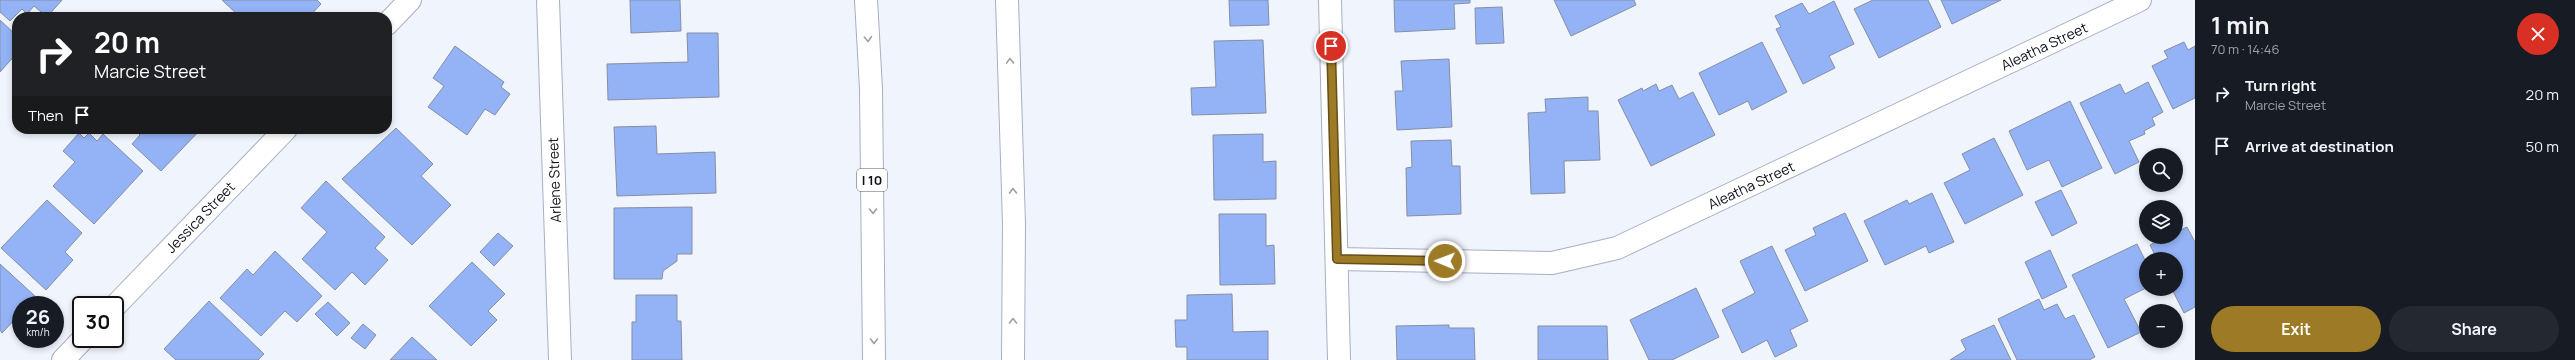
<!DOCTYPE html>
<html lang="en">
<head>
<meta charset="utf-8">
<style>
	:root { --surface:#171b24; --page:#242831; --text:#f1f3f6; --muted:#9ea1a6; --accent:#9d7a25 }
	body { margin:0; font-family:Manrope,sans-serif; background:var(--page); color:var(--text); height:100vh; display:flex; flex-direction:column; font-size:15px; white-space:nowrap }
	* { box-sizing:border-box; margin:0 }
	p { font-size:13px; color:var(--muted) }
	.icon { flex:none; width:22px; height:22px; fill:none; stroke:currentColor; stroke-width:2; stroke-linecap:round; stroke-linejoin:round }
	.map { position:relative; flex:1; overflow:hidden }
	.panel { display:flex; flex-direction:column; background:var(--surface); width:380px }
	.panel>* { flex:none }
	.hud { position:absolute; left:12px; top:12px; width:380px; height:122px; border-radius:16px; box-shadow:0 2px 6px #0003; background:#202124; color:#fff; overflow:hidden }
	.tools { position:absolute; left:2139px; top:148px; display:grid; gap:8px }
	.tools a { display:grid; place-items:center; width:44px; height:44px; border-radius:50%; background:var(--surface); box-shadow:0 2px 6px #0003; font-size:20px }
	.speed { position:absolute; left:12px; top:296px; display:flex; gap:8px; font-size:20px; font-weight:700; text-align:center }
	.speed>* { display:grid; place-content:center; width:52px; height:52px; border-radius:50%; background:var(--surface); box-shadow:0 2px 6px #0003; line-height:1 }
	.speed small { font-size:10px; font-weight:400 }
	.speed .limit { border:2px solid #111; border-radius:6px; background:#fff; color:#111 }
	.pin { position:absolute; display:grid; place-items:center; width:34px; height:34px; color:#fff; margin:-17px; border:2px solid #fff; border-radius:50%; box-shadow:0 1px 4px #0007 }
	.me { position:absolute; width:44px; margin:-22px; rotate:271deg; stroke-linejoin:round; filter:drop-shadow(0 0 3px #0008) }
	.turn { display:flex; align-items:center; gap:14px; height:84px; padding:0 16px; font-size:18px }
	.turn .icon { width:52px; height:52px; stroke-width:2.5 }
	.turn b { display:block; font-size:28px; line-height:34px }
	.then { display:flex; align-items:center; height:38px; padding:0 16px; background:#0003; gap:8px; font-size:15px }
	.round { display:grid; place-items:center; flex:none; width:42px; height:42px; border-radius:21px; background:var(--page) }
	.headline { display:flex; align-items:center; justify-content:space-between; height:68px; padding:0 16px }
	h1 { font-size:24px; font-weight:700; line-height:30px }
	.button { display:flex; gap:8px; margin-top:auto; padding:8px 16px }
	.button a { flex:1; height:46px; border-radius:24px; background:var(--accent); color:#fff; font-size:16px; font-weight:700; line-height:46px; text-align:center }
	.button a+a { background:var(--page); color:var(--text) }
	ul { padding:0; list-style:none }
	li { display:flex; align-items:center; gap:12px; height:52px; padding:0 16px }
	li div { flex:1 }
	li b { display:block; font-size:15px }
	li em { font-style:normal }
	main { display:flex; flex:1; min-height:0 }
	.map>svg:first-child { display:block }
	.building { fill:#94b3f6; stroke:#858fa3 }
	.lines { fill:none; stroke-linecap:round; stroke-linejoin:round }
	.minor-casing { stroke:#a6b0c5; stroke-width:24 }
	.motorway-casing { stroke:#a6b0c5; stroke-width:24 }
	.minor { stroke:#fff; stroke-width:22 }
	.motorway { stroke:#fff; stroke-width:22 }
	.oneway { stroke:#9e9fa2 }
	.route-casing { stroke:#664f18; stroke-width:10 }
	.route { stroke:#9d7a25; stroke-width:7 }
	.labels { text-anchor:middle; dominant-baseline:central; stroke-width:3; stroke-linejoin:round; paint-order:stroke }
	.shield { fill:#fff; stroke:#55585d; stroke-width:1 }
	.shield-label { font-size:13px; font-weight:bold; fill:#0c1017 }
	.street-label { font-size:14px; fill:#0c1017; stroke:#fff }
</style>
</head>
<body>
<main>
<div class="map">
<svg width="2195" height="360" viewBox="0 0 2195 360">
	<rect width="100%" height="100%" fill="#f0f4fd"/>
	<g class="building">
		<polygon points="0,0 62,0 47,17 34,6 27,14 22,9 10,21 0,12"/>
		<polygon points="222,0 317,0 321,4 309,17 240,17"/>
		<polygon points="630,0 680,0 681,31 631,33"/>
		<polygon points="1229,0 1268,0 1269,25 1230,26"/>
		<polygon points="1394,0 1470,0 1470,3 1454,4 1455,29 1395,32"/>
		<polygon points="1554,0 1634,0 1636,5 1571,36"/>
		<polygon points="1873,0 1928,0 1941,27 1879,58 1854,9"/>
		<polygon points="1941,0 2001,0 1952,24"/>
		<polygon points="1834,1 1854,44 1829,56 1835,68 1803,84 1776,29 1781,27 1775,16 1802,3 1809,14"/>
		<polygon points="1502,7 1504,43 1476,44 1475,8"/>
		<polygon points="0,20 17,36 17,53 0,72"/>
		<polygon points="687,33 718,33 719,97 608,100 607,64 688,62"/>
		<polygon points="1263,40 1266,113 1192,115 1191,88 1216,87 1214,41"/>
		<polygon points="1762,42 1787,92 1752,110 1748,101 1719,115 1699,73"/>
		<polygon points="2184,42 2188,50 2195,46 2195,98 2173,109 2152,66 2168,58 2164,51"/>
		<polygon points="455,46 504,82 501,87 510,94 495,115 485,109 467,135 428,107 444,86 433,78"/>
		<polygon points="1449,59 1452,127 1397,130 1395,91 1403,91 1401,61"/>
		<polygon points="2148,82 2163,112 2152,118 2155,125 2144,131 2145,134 2129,141 2139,162 2115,174 2080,103 2120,84 2125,94"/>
		<polygon points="1656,84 1659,91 1672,85 1679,99 1693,92 1715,135 1651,166 1618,100 1642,88 1643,91"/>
		<polygon points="1588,97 1588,111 1598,111 1600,160 1564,161 1565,193 1531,194 1528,113 1546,112 1545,99"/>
		<polygon points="2070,101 2102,168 2062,187 2049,160 2027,170 2009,131"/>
		<polygon points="656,126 657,154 715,152 716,193 617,196 614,127"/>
		<polygon points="396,128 433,164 421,176 451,205 412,245 342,179"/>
		<polygon points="201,129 161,171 132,144 140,135 134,129"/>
		<polygon points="79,133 84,138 89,133 97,141 103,134 143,171 94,224 53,186 75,162 63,151"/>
		<polygon points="1263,134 1263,162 1276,161 1276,199 1214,200 1213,135"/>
		<polygon points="1994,138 2023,195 1965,224 1944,183 1970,170 1962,154"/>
		<polygon points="1451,140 1452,166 1460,166 1461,214 1407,216 1406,168 1412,167 1411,141"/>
		<polygon points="326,181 385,237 375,248 388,260 365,285 352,272 335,290 302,259 327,232 301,208"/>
		<polygon points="2061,190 2077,223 2052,236 2035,202"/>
		<polygon points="1932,193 1954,242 1929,253 1926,246 1885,265 1864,221 1907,200 1909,204"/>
		<polygon points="47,200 82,233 65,252 73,260 46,290 1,248"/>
		<polygon points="692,207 692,254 677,254 677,261 663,271 662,279 614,279 614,208"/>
		<polygon points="1845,213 1868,261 1805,291 1785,250 1816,235 1813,228"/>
		<polygon points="1219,214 1266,214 1266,246 1274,245 1275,284 1220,285"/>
		<polygon points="2187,227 2195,242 2195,307 2184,313 2172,289 2176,289 2176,259 2157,259 2150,245 2166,237 2176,237 2176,232"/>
		<polygon points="498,233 513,246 494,266 480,252"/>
		<polygon points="2137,244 2146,262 2146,288 2124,299 2141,332 2108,348 2072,275"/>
		<polygon points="1772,246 1808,321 1790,330 1797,346 1775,357 1767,340 1742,353 1722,310 1755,293 1740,261"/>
		<polygon points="2050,250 2067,287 2042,299 2025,262"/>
		<polygon points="275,251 322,296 297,322 285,311 261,336 220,298 247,269 253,275"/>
		<polygon points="472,262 505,294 488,311 497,320 471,346 429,306"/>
		<polygon points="0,264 36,297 28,305 21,305 21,313 2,333 0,330"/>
		<polygon points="1696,288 1719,337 1672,360 1649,360 1630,320"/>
		<polygon points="1232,294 1233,332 1268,331 1268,360 1187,360 1187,347 1176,347 1175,320 1187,320 1187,295"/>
		<polygon points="636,295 677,295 677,321 681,321 682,360 632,360 632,322 636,322"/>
		<polygon points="2039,299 2044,310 2057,304 2065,319 2074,315 2095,357 2089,360 2017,360 1998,319"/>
		<polygon points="209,301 264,354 258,360 176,360 164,349"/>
		<polygon points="328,302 350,323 337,336 315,314"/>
		<polygon points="363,324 376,335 365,349 351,338"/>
		<polygon points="1449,325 1449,328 1474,328 1475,360 1397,360 1396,326"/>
		<polygon points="1994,325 2011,360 1950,360 1966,350 1961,340"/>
		<polygon points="1538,326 1607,326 1608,360 1538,360"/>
		<polygon points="412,337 437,360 390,360"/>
	</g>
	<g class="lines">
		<g class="minor-casing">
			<g id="minor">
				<polyline points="548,0 560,360"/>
				<polyline points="1330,0 1339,360"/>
				<polyline points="387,24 410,0"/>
				<polyline points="1337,259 1552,263 1617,248 2140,0"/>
				<polyline points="115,306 286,129"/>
				<polyline points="63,360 83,339"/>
			</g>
		</g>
		<g class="motorway-casing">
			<g id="motorway">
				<polyline points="866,0 871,89 874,360"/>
				<polyline points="1007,0 1014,224 1013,360"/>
			</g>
		</g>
		<use href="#minor" class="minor"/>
		<use href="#motorway" class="motorway"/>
	</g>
	<defs><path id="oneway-chevron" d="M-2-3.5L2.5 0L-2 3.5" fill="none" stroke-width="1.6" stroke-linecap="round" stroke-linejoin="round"/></defs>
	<g class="oneway">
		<use href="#oneway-chevron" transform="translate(868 39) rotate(87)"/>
		<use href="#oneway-chevron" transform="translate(1010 61) rotate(-92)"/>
		<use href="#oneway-chevron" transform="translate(1013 191) rotate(-91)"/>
		<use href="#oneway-chevron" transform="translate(873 211) rotate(89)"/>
		<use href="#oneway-chevron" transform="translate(1013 321) rotate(-90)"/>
		<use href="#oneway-chevron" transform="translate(874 341) rotate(90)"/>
	</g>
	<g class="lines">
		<g class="route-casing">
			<polyline id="route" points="1331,46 1337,259 1445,261"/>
		</g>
		<use href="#route" class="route"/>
	</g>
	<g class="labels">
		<rect class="shield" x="857" y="169" width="30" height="22" rx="3"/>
		<g class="shield-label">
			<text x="872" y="180">I 10</text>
		</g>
		<g class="street-label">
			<text transform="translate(2044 46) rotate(-25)">Aleatha Street</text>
			<text transform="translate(554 180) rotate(-92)">Arlene Street</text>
			<text transform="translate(1751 185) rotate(-25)">Aleatha Street</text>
			<text transform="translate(200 217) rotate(-46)">Jessica Street</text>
		</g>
	</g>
</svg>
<div class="tools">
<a><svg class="icon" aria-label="search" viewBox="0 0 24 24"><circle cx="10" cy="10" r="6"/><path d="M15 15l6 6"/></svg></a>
<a><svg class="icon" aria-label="layers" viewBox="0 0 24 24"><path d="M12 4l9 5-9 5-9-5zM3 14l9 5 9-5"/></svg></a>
<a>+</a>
<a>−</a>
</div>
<div class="speed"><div>26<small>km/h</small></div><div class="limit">30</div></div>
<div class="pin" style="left:1331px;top:46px;background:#d93025"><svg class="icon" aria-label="arrive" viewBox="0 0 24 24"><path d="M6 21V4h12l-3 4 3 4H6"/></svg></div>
<svg class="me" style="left:1445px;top:261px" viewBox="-20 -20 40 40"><circle r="17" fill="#9d7a25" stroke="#fff" stroke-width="3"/><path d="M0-11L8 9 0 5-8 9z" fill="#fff"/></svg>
<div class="hud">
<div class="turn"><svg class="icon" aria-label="right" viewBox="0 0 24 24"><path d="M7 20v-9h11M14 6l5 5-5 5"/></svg><div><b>20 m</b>Marcie Street</div></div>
<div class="then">Then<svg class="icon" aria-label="arrive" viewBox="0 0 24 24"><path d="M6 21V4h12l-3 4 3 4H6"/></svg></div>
</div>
</div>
<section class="panel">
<div class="headline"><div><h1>1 min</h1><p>70 m · 14:46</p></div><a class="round" style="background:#d93025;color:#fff"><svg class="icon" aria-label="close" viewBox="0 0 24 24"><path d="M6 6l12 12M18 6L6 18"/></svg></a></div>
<ul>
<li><svg class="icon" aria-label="right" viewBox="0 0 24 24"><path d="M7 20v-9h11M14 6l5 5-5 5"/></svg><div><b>Turn right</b><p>Marcie Street</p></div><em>20 m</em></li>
<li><svg class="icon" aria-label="arrive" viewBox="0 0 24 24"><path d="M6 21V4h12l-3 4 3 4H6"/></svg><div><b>Arrive at destination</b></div><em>50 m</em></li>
</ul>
<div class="button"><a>Exit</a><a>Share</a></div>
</section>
</main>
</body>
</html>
